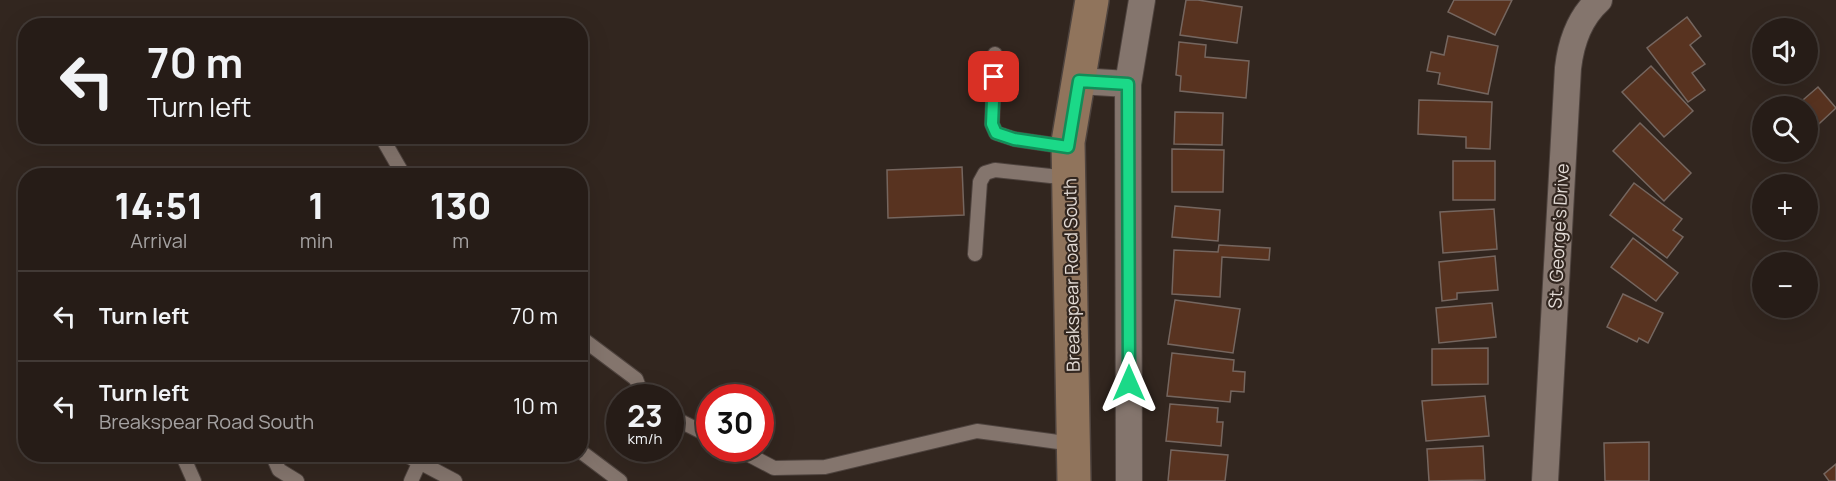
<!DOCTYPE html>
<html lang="en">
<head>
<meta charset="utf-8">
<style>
	:root { --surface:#261c17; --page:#322924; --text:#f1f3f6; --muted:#a4a1a1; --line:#423a36 }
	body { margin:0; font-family:Manrope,sans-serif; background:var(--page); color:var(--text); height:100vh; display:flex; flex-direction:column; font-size:22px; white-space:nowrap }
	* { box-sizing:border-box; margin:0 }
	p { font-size:20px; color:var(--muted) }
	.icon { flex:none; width:33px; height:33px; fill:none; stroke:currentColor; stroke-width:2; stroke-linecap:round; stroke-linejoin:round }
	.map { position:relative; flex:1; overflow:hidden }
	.side { position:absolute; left:18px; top:168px; width:570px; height:294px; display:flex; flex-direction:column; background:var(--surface); border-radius:24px; box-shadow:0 6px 24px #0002,0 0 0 2px var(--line) }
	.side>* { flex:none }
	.top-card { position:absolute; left:18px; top:18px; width:570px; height:126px; border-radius:24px; box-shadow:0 6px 24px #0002,0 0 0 2px var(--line); background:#261c17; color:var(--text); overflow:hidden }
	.tools { position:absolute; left:1752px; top:18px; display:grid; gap:12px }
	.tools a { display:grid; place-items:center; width:66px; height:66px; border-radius:50%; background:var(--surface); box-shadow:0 6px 24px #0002,0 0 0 2px var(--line); font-size:30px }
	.speed { position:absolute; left:606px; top:384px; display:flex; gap:12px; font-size:30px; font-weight:700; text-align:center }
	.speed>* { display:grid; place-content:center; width:78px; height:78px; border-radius:50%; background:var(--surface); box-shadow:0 6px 24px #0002,0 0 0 2px var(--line); line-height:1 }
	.speed small { font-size:15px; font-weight:400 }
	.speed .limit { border:9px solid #d22; background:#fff; color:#111 }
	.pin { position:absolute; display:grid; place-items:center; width:51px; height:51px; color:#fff; margin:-26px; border-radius:12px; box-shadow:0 3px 9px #0006 }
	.me { position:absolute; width:66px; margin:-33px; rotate:0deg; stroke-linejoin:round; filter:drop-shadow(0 0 4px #0008) }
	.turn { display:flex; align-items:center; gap:21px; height:126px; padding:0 30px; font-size:27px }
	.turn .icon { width:78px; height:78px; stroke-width:2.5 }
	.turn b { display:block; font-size:42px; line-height:51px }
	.eta { display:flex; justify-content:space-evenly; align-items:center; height:102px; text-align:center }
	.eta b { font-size:36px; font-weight:800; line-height:42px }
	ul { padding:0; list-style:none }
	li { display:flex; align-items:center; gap:18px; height:90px; padding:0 30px; border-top:2px solid var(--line) }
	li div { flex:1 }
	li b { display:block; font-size:22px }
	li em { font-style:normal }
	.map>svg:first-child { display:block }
	.building { fill:#583320; stroke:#75665f; stroke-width:1.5 }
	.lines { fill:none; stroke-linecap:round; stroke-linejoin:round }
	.lane-casing { stroke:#4e433e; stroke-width:16 }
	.street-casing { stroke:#4e433e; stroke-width:28 }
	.secondary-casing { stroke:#4e433e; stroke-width:36 }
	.lane { stroke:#84756d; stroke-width:14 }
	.street { stroke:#84756d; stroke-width:26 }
	.secondary { stroke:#90745c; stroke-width:33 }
	.route-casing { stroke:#128d58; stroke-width:15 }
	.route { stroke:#1bd988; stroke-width:10 }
	.labels { text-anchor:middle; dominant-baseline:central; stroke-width:4.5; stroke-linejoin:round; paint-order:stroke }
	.street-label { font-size:18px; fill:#e3dbd6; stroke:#32261f }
</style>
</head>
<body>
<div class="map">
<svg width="1836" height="481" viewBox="0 0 1836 481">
	<rect width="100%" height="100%" fill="#32261f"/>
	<g class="building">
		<polygon points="1186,0 1198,0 1242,7 1237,43 1180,35"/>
		<polygon points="1454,0 1512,0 1495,35 1448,12"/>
		<polygon points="1687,17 1701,36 1690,45 1705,64 1692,73 1705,90 1688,102 1647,48"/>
		<polygon points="1448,36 1498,46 1488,94 1438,84 1440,73 1427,71 1431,52 1444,55"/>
		<polygon points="1179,42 1206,45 1205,57 1249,61 1246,98 1180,91 1181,76 1176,75"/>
		<polygon points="1651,66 1693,111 1664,137 1622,92"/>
		<polygon points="1818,87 1836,108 1808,134 1808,106 1796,106"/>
		<polygon points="1419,100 1492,102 1490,149 1466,148 1466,137 1418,134"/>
		<polygon points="1175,112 1223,113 1222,145 1174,144"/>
		<polygon points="1640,123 1691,173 1664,201 1613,151"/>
		<polygon points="1172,149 1224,150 1223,192 1172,192"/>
		<rect x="1453" y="161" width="42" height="39"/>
		<polygon points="962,167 964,215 888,218 887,170"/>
		<polygon points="1634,183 1682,219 1673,230 1683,237 1667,258 1610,215"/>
		<polygon points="1175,206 1220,210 1218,241 1172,237"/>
		<polygon points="1494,209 1497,249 1443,253 1440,212"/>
		<polygon points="1633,238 1678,273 1656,301 1611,267"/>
		<polygon points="1219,245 1270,248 1269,260 1222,257 1220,297 1172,294 1174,250 1218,252"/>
		<polygon points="1495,256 1498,290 1457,293 1457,299 1442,301 1439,262"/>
		<polygon points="1623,294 1663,313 1648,343 1639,338 1637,342 1607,327"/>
		<polygon points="1175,300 1240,309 1233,353 1168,344"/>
		<polygon points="1492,303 1496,337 1439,343 1436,308"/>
		<polygon points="1488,348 1488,384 1432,385 1432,349"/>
		<polygon points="1172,353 1234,360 1233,371 1245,372 1244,392 1231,391 1230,402 1167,396"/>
		<polygon points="1485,396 1489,436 1426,441 1422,401"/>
		<polygon points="1170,404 1218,408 1217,422 1223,422 1221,446 1166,441"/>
		<polygon points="1649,442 1649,481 1605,481 1604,443"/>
		<polygon points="1483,446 1485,480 1429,481 1427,449"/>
		<polygon points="1171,450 1228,455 1225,481 1168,481"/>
		<polygon points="1836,464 1836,481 1829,481 1824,474"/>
	</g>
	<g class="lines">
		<g class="lane-casing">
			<g id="lane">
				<polyline points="995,54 992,124 996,133 1014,139 1068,147"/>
				<polyline points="381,136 404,176"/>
				<polyline points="975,254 980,182 985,173 995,170 1069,178"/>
				<polyline points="580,337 636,379 643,398"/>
				<polyline points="670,416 710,436"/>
				<polyline points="736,448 774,468 825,467 977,431 1073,444"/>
				<polyline points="580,451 620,481"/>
				<polyline points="182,454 194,481"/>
				<polyline points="272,454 279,470 297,481"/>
				<polyline points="404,454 455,481"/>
				<polyline points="411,481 422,457"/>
			</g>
		</g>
		<g class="street-casing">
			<g id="street">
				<polyline points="1079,81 1128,84"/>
				<polyline points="1129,481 1128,84 1142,0"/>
				<path d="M 1545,481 L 1568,68 C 1571,42 1579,18 1599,0"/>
			</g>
		</g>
		<g class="secondary-casing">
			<polyline id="secondary" points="1074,481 1068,142 1092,0"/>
		</g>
		<use href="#lane" class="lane"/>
		<use href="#street" class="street"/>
		<use href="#secondary" class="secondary"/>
	</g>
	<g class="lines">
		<g class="route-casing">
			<polyline id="route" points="994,77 992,124 996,133 1014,139 1068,147 1079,81 1128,84 1129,383"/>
		</g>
		<use href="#route" class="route"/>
	</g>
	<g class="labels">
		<g class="street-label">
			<text transform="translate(1558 236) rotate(-87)">St. George's Drive</text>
			<text transform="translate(1071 275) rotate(-91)">Breakspear Road South</text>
		</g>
	</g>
</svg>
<div class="tools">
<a><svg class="icon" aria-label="sound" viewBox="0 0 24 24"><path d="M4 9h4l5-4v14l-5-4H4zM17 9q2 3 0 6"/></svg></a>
<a><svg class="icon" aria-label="search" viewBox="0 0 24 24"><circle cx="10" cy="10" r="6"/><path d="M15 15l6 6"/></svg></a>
<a>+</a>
<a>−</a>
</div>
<div class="speed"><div>23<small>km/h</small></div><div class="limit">30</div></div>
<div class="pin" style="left:994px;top:77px;background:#d93025"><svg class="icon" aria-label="arrive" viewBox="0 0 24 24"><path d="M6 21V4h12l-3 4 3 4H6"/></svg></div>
<svg class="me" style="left:1129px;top:383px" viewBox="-20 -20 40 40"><path d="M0-17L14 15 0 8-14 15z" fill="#1bd988" stroke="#fff" stroke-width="4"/></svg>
<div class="top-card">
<div class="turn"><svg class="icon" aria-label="left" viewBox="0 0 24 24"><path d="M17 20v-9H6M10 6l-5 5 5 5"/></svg><div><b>70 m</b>Turn left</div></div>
</div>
<section class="side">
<div class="eta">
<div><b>14:51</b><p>Arrival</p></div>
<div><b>1</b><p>min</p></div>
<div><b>130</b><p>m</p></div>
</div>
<ul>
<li><svg class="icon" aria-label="left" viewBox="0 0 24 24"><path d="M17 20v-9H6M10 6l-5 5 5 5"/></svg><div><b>Turn left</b></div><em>70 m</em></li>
<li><svg class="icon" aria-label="left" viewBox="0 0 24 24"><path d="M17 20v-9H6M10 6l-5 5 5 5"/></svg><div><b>Turn left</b><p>Breakspear Road South</p></div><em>10 m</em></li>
</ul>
</section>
</div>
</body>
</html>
